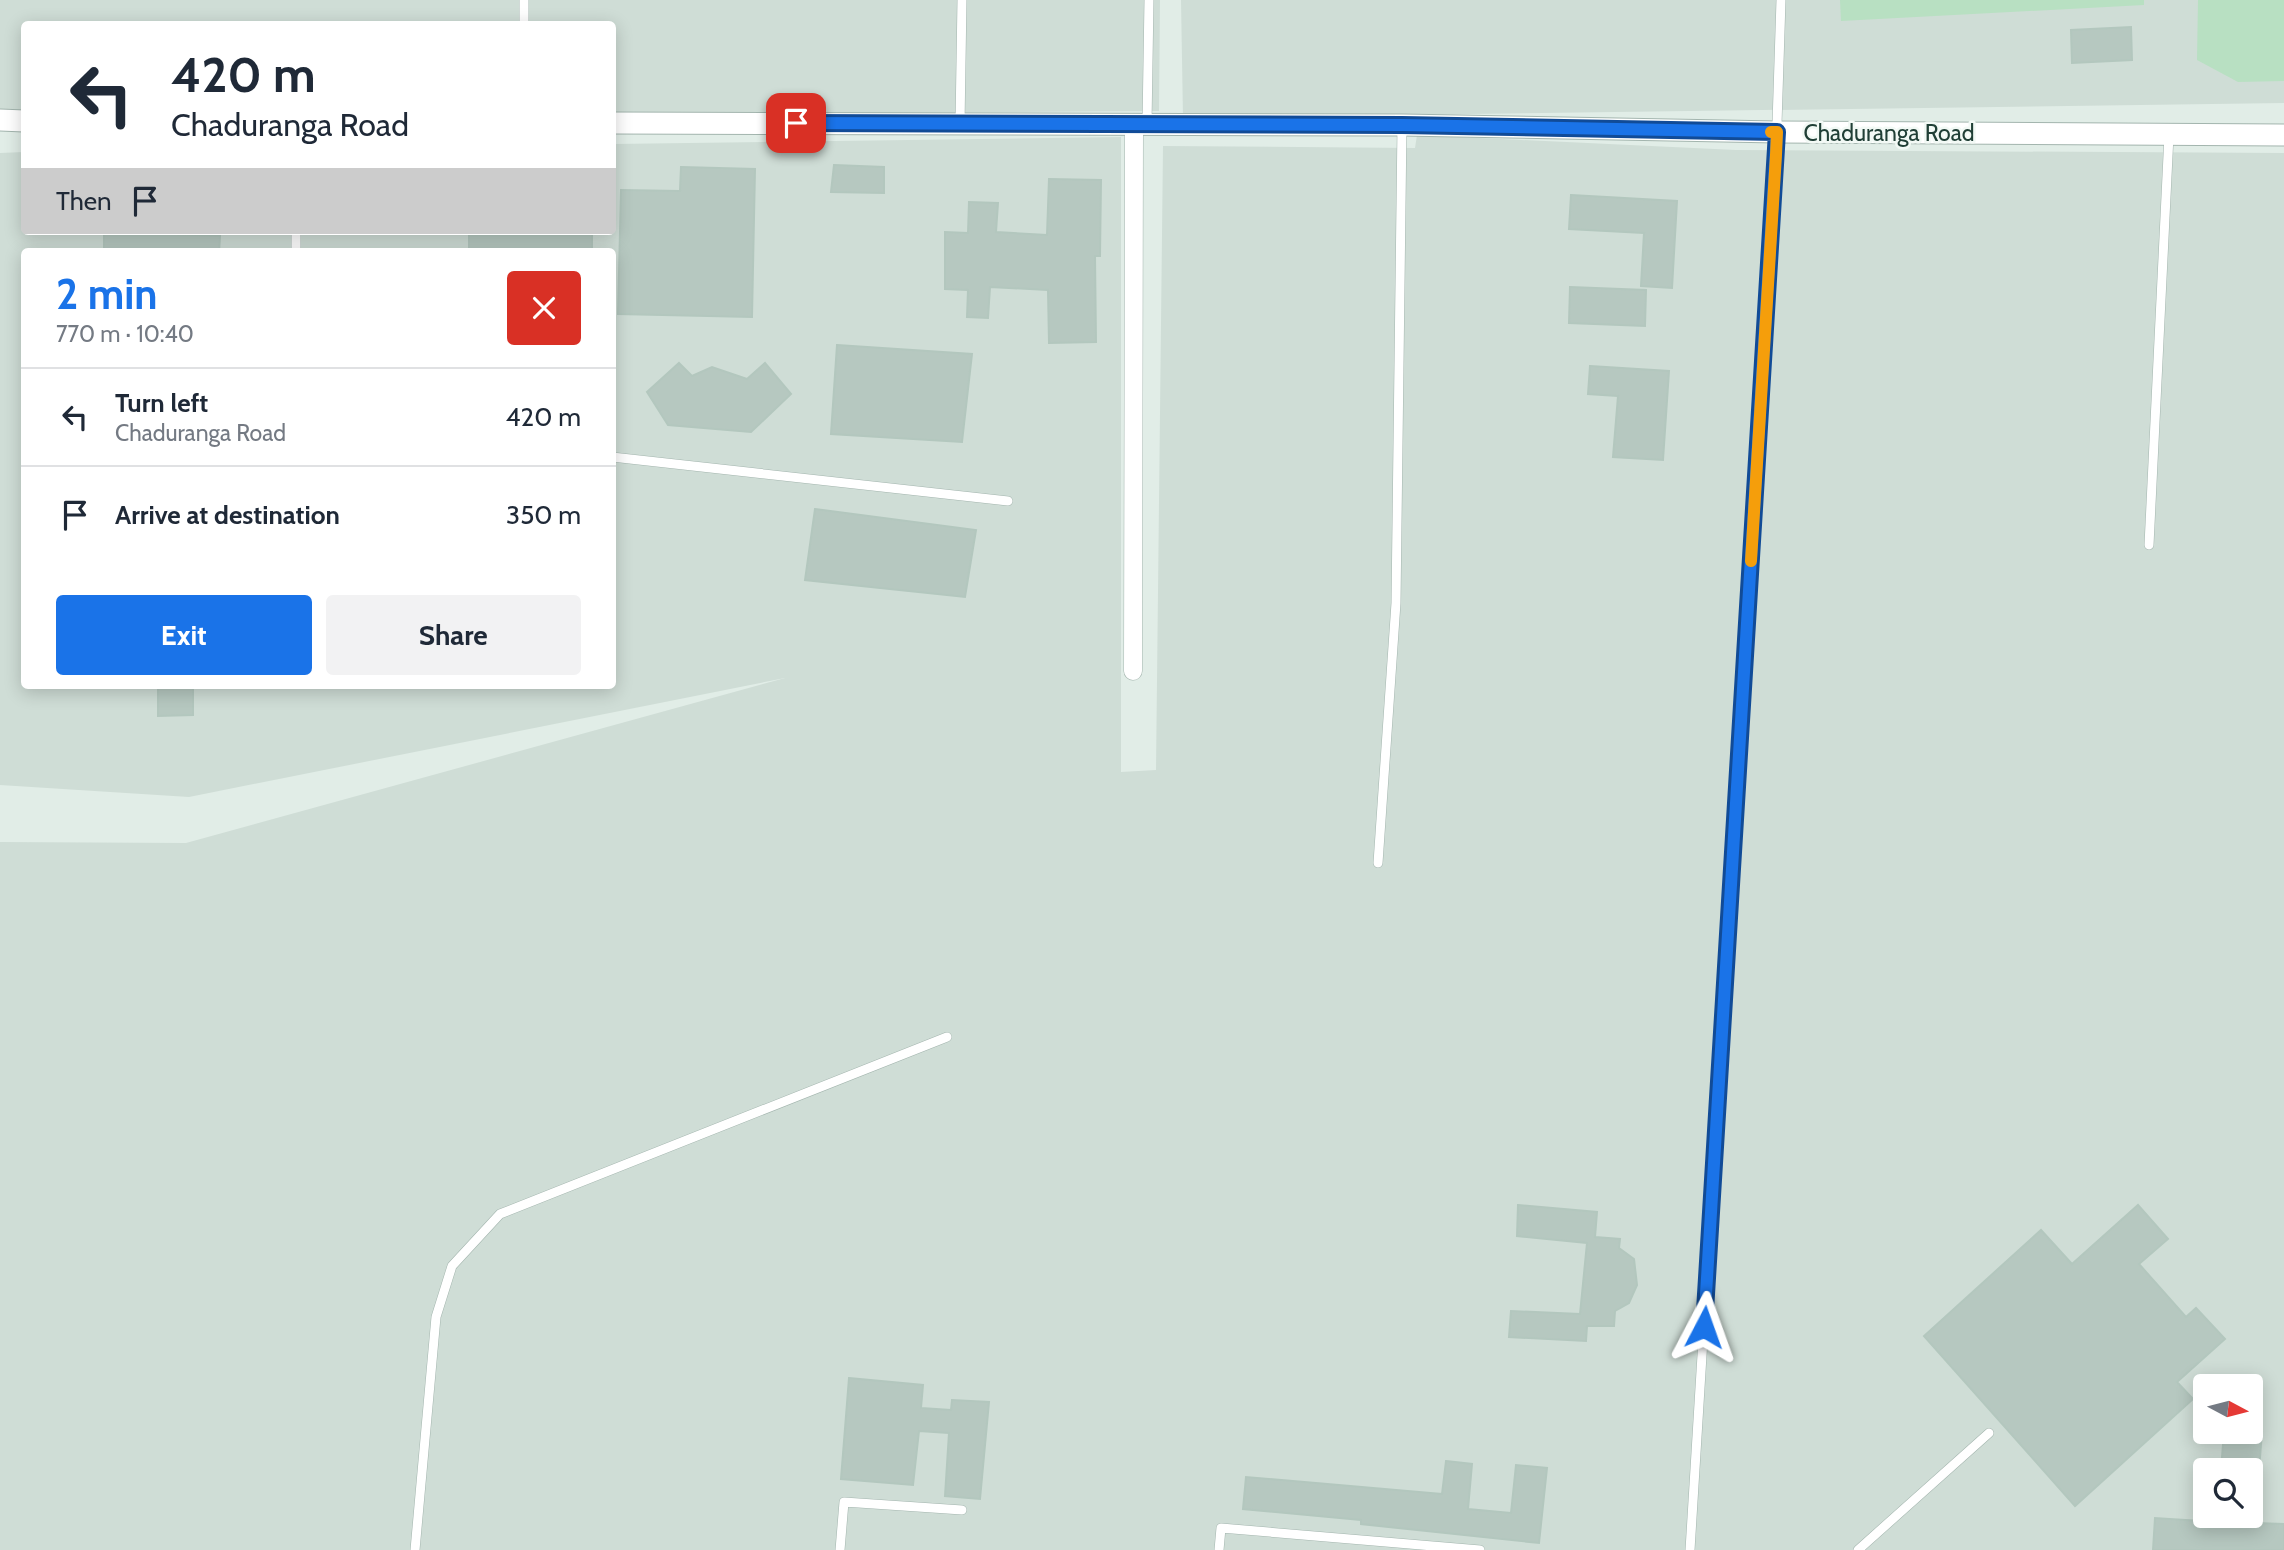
<!DOCTYPE html>
<html lang="en">
<head>
<meta charset="utf-8">
<style>
	:root { --surface:#fff; --page:#f2f2f3; --text:#1f2937; --muted:#747a83; --line:#e0e1e3; --accent:#1a73e8 }
	body { margin:0; font-family:Cabin,sans-serif; background:var(--page); color:var(--text); height:100vh; display:flex; flex-direction:column; font-size:26px; white-space:nowrap }
	* { box-sizing:border-box; margin:0 }
	p { font-size:23px; color:var(--muted) }
	.icon { flex:none; width:38px; height:38px; fill:none; stroke:currentColor; stroke-width:2; stroke-linecap:round; stroke-linejoin:round }
	.map { position:relative; flex:1; overflow:hidden }
	.details { position:absolute; left:21px; top:248px; width:595px; height:441px; display:flex; flex-direction:column; background:var(--surface); border-radius:7px; box-shadow:0 4px 18px #0003 }
	.details>* { flex:none }
	.top-card { position:absolute; left:21px; top:21px; width:595px; height:214px; border-radius:7px; box-shadow:0 4px 18px #0003; background:#fff; color:var(--text); overflow:hidden }
	.needle { width:46px; rotate:97deg }
	.fabs { position:absolute; left:2193px; top:1374px; display:grid; gap:14px }
	.fabs a { display:grid; place-items:center; width:70px; height:70px; border-radius:7px; background:var(--surface); box-shadow:0 4px 18px #0003; font-size:35px }
	.pin { position:absolute; display:grid; place-items:center; width:60px; height:60px; color:#fff; margin:-30px; border-radius:14px; box-shadow:0 4px 10px #0006 }
	.me { position:absolute; width:77px; margin:-38px; rotate:4deg; stroke-linejoin:round; filter:drop-shadow(0 0 5px #0008) }
	.turn { display:flex; align-items:center; gap:24px; height:147px; padding:0 35px; font-size:32px }
	.turn .icon { width:91px; height:91px; stroke-width:2.5 }
	.turn b { display:block; font-size:49px; line-height:60px }
	.then { display:flex; align-items:center; height:66px; padding:0 35px; background:#0003; gap:14px; font-size:26px }
	.round { display:grid; place-items:center; flex:none; width:74px; height:74px; border-radius:7px; background:var(--page) }
	.headline { display:flex; align-items:center; justify-content:space-between; height:119px; padding:0 35px }
	h1 { font-size:42px; font-weight:700; line-height:52px; color:var(--accent) }
	.primary-button { display:flex; gap:14px; margin-top:auto; padding:14px 35px }
	.primary-button a { flex:1; height:80px; border-radius:7px; background:var(--accent); color:#fff; font-size:28px; font-weight:700; line-height:80px; text-align:center }
	.primary-button a+a { background:var(--page); color:var(--text) }
	ul { padding:0; list-style:none }
	li { display:flex; align-items:center; gap:21px; height:98px; padding:0 35px; border-top:2px solid var(--line) }
	li div { flex:1 }
	li b { display:block; font-size:26px }
	li em { font-style:normal }
	.map>svg:first-child { display:block }
	.built { fill:#cfddd6; fill-rule:evenodd }
	.green { fill:#b8e0c2 }
	.building { fill:#b6c8c0; stroke:#b3c7be; stroke-width:2 }
	.lines { fill:none; stroke-linecap:round; stroke-linejoin:round }
	.service-casing { stroke:#a3b5ae; stroke-width:10 }
	.minor-casing { stroke:#a3b5ae; stroke-width:19 }
	.tertiary-casing { stroke:#a3b5ae; stroke-width:23 }
	.service { stroke:#fff; stroke-width:9 }
	.minor { stroke:#fff; stroke-width:18 }
	.tertiary { stroke:#fff; stroke-width:21 }
	.route-casing { stroke:#114b97; stroke-width:18 }
	.route { stroke:#1a73e8; stroke-width:12 }
	.slow { stroke:#f59e0b; stroke-width:12 }
	.labels { text-anchor:middle; dominant-baseline:central; stroke-width:5; stroke-linejoin:round; paint-order:stroke }
	.street-label { font-size:23px; fill:#203f36; stroke:#f2f9f5 }
</style>
</head>
<body>
<div class="map">
<svg width="2284" height="1550" viewBox="0 0 2284 1550">
	<rect width="100%" height="100%" fill="#e1ede7"/>
	<g class="built">
		<polygon points="0,0 1160,0 1159,111 613,115 612,24 24,24 24,114 0,114"/>
		<polygon points="1181,0 2284,0 2284,103 1183,118"/>
		<path d="M 1417,135 L 1736,150 L 2284,153 L 2284,1550 L 0,1550 L 0,842 L 186,843 L 785,678 L 189,797 L 0,785 L 0,153 L 24,152 L 24,231 L 612,231 L 613,144 L 1121,137 L 1121,772 L 1156,770 L 1163,146 L 1415,148 ZM 24,252 L 612,252 L 612,686 L 24,686 ZM 2205,1386 L 2250,1386 L 2250,1432 L 2205,1432 ZM 2205,1470 L 2250,1470 L 2250,1516 L 2205,1516 Z"/>
	</g>
	<g class="green">
		<polygon points="1840,0 2144,0 2144,5 1841,21"/>
		<polygon points="2198,0 2284,0 2284,81 2238,82 2197,60"/>
	</g>
	<g class="building">
		<polygon points="2131,27 2132,60 2072,63 2071,30"/>
		<polygon points="834,165 884,167 884,193 831,192"/>
		<polygon points="681,167 755,169 752,317 618,314 621,190 680,191"/>
		<polygon points="1049,179 1101,180 1100,256 1095,256 1096,342 1049,343 1048,290 990,287 988,318 967,317 968,290 945,289 945,232 968,233 969,202 998,203 996,232 1047,235"/>
		<polygon points="1571,195 1677,201 1672,288 1641,286 1644,233 1569,229"/>
		<polygon points="104,231 220,236 219,252 104,252"/>
		<rect x="469" y="231" width="123" height="21"/>
		<polygon points="1570,287 1646,290 1645,326 1569,323"/>
		<polygon points="837,345 972,354 962,442 831,434"/>
		<polygon points="679,363 692,376 712,367 747,379 765,363 791,394 751,432 668,425 647,392"/>
		<polygon points="1590,366 1669,371 1663,460 1613,457 1618,396 1588,394"/>
		<polygon points="815,509 976,530 965,597 805,580"/>
		<polygon points="158,686 193,686 193,715 158,716"/>
		<polygon points="1518,1205 1597,1212 1595,1237 1620,1239 1619,1248 1634,1259 1637,1285 1629,1303 1615,1311 1614,1326 1587,1326 1586,1341 1509,1337 1511,1311 1580,1314 1587,1243 1517,1236"/>
		<polygon points="2138,1205 2168,1239 2139,1264 2186,1317 2196,1308 2225,1339 2177,1382 2193,1399 2075,1506 1924,1336 2041,1230 2072,1264"/>
		<polygon points="849,1378 923,1385 921,1408 951,1410 952,1400 989,1402 980,1499 945,1496 949,1433 919,1431 913,1485 841,1479"/>
		<polygon points="2224,1432 2262,1432 2259,1470 2221,1470"/>
		<polygon points="1446,1461 1472,1464 1468,1509 1511,1513 1516,1465 1547,1468 1539,1543 1361,1524 1361,1520 1243,1509 1246,1477 1442,1494"/>
		<polygon points="2217,1516 2256,1516 2255,1523 2284,1524 2284,1550 2153,1550 2155,1518 2217,1522"/>
	</g>
	<g class="lines">
		<g class="service-casing">
			<g id="service">
				<polyline points="524,0 524,24"/>
				<polyline points="960,124 962,0"/>
				<polyline points="1147,124 1149,0"/>
				<polyline points="296,252 296,231"/>
				<polyline points="612,457 1008,501"/>
				<polyline points="2149,545 2169,135"/>
				<polyline points="1378,863 1396,603 1402,125"/>
				<polyline points="415,1550 436,1317 452,1266 500,1214 947,1037"/>
				<polyline points="840,1550 844,1502 962,1510"/>
				<polyline points="1219,1550 1221,1528 1480,1550"/>
				<polyline points="1690,1550 1776,155 1781,0"/>
				<polyline points="1858,1550 1989,1433"/>
			</g>
		</g>
		<g class="minor-casing">
			<polyline id="minor" points="1133,671 1134,126"/>
		</g>
		<g class="tertiary-casing">
			<g id="tertiary">
				<polyline points="0,120 24,121"/>
				<polyline points="612,123 1402,125 1777,132 2284,135"/>
			</g>
		</g>
		<use href="#service" class="service"/>
		<use href="#minor" class="minor"/>
		<use href="#tertiary" class="tertiary"/>
	</g>
	<g class="lines">
		<g class="route-casing">
			<polyline id="route" points="796,123 1402,125 1777,132 1704,1327"/>
		</g>
		<use href="#route" class="route"/>
		<polyline class="slow" points="1751,561 1776,155 1777,132 1771,132"/>
	</g>
	<g class="labels">
		<g class="street-label">
			<text x="1889" y="133">Chaduranga Road</text>
		</g>
	</g>
</svg>
<div class="fabs">
<a><svg class="needle" viewBox="-14 -14 28 28"><path d="M0-13l5 13h-10z" fill="#e53935"/><path d="M0 13l5-13h-10z" fill="#747a83"/></svg></a>
<a><svg class="icon" aria-label="search" viewBox="0 0 24 24"><circle cx="10" cy="10" r="6"/><path d="M15 15l6 6"/></svg></a>
</div>
<div class="pin" style="left:796px;top:123px;background:#d93025"><svg class="icon" aria-label="arrive" viewBox="0 0 24 24"><path d="M6 21V4h12l-3 4 3 4H6"/></svg></div>
<svg class="me" style="left:1704px;top:1327px" viewBox="-20 -20 40 40"><path d="M0-17L14 15 0 8-14 15z" fill="#1a73e8" stroke="#fff" stroke-width="4"/></svg>
<div class="top-card">
<div class="turn"><svg class="icon" aria-label="left" viewBox="0 0 24 24"><path d="M17 20v-9H6M10 6l-5 5 5 5"/></svg><div><b>420 m</b>Chaduranga Road</div></div>
<div class="then">Then<svg class="icon" aria-label="arrive" viewBox="0 0 24 24"><path d="M6 21V4h12l-3 4 3 4H6"/></svg></div>
</div>
<section class="details">
<div class="headline"><div><h1>2 min</h1><p>770 m · 10:40</p></div><a class="round" style="background:#d93025;color:#fff"><svg class="icon" aria-label="close" viewBox="0 0 24 24"><path d="M6 6l12 12M18 6L6 18"/></svg></a></div>
<ul>
<li><svg class="icon" aria-label="left" viewBox="0 0 24 24"><path d="M17 20v-9H6M10 6l-5 5 5 5"/></svg><div><b>Turn left</b><p>Chaduranga Road</p></div><em>420 m</em></li>
<li><svg class="icon" aria-label="arrive" viewBox="0 0 24 24"><path d="M6 21V4h12l-3 4 3 4H6"/></svg><div><b>Arrive at destination</b></div><em>350 m</em></li>
</ul>
<div class="primary-button"><a>Exit</a><a>Share</a></div>
</section>
</div>
</body>
</html>
